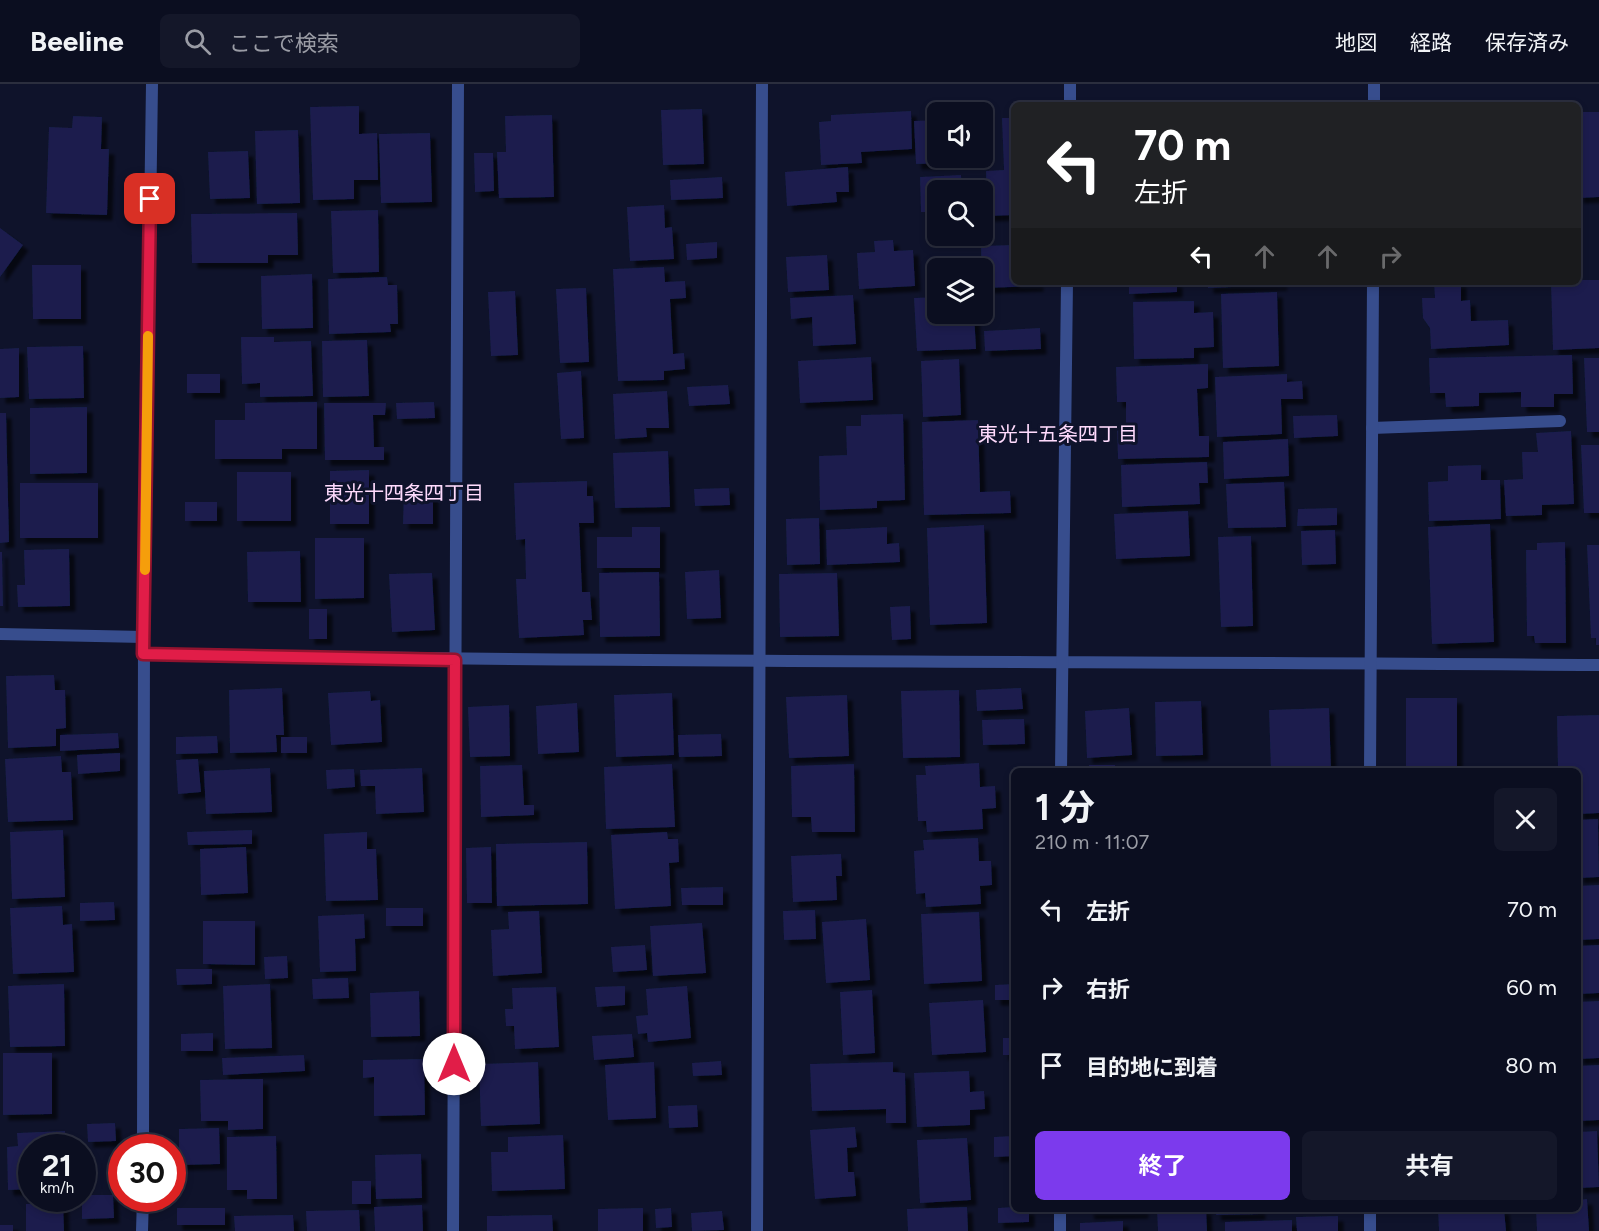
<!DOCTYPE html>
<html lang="ja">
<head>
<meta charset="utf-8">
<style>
	:root { --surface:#0b0e20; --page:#141729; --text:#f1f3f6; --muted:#9a9ca5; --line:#2b2e3e; --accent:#7c3aed }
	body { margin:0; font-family:Figtree,"Noto Sans JP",sans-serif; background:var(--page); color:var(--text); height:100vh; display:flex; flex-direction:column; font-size:22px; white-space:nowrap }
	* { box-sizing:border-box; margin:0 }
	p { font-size:20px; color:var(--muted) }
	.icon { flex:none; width:33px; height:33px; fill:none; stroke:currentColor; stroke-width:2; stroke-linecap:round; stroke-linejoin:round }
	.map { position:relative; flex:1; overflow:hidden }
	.details { position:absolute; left:1011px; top:684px; width:570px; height:444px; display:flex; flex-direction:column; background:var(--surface); border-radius:9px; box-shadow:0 3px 9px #0003,0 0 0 2px var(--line) }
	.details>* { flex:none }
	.banner { position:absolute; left:1011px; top:18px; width:570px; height:183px; border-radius:9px; box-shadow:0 3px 9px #0003,0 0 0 2px var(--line); background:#202124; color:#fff; overflow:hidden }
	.fabs { position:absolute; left:927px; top:18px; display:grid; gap:12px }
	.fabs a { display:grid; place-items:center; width:66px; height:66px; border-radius:9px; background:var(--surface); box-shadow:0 3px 9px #0003,0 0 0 2px var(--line); font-size:30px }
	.speed { position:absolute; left:18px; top:1050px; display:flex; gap:12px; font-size:30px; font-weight:700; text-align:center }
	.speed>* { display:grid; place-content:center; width:78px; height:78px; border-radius:50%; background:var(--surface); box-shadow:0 3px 9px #0003,0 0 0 2px var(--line); line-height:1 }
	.speed small { font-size:15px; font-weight:400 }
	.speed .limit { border:9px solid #d22; background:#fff; color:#111 }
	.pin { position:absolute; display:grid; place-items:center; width:51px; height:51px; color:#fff; margin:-26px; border-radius:12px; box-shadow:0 3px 9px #0006 }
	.me { position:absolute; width:66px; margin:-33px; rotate:0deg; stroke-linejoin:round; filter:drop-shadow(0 0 4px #0008) }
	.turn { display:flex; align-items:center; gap:21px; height:126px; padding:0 24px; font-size:27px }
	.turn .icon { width:78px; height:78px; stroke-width:2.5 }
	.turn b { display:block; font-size:42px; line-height:51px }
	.lanes { display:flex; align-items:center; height:57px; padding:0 24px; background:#0003; justify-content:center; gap:30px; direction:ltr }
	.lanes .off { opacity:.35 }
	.round { display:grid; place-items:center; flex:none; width:63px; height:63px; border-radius:9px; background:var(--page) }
	.summary { display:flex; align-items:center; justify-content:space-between; height:102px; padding:0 24px }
	h1 { font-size:36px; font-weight:700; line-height:45px }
	.action { display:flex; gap:12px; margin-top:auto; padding:12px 24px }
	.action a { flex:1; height:69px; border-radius:9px; background:var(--accent); color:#fff; font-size:24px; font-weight:700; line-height:69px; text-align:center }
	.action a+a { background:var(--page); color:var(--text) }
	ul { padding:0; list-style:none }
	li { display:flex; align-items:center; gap:18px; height:78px; padding:0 24px }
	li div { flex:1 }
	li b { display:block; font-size:22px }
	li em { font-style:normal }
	header { display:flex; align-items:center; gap:36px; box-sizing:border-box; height:84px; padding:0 30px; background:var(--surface); border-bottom:2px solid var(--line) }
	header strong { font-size:28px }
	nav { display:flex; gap:33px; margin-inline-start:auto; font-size:21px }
	.search { width:420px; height:54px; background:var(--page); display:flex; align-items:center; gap:15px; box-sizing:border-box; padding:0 21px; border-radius:9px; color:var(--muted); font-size:22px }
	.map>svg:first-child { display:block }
	.building { fill:#1a1f4d; filter:url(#shadow) }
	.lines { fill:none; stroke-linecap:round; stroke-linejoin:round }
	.service { stroke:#374d8d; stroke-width:12 }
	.minor { stroke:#374d8d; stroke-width:12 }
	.tertiary { stroke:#374d8d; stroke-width:12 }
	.route-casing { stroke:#92132f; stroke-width:15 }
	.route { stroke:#e11d48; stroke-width:10 }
	.slow { stroke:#f59e0b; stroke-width:10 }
	.labels { text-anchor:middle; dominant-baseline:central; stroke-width:6; stroke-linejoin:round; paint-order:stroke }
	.neighbourhood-label { font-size:20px; fill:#ffdbfd; stroke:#0f132b }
</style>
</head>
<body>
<header>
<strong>Beeline</strong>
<div class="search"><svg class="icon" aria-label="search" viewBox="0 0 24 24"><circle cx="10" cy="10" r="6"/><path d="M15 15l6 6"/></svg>ここで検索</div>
<nav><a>地図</a><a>経路</a><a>保存済み</a></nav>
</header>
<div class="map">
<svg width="1599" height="1147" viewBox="0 0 1599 1147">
	<defs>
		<filter id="shadow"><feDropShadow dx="5.5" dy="5.5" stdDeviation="1.5" flood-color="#0009"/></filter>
	</defs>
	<rect width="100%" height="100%" fill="#0f132b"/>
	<g class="building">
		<polygon points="359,22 359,50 377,49 378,96 354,96 354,115 313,116 310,23"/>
		<polygon points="702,25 704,80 663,81 661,26"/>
		<polygon points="911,27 912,65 861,68 862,79 821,81 819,38 831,37 831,31"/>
		<polygon points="1578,28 1599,28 1599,113 1578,114"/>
		<polygon points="552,31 554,113 499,114 497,68 506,68 505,32"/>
		<polygon points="73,32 102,33 101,65 109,65 107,131 46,129 49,43 72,44"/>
		<polygon points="1002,34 1014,34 1014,131 987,132 986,87 1004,86"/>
		<polygon points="938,36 938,74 979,74 979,78 916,80 914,37"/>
		<polygon points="298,46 300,119 257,120 255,47"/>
		<polygon points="430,49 432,118 381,119 379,50"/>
		<polygon points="248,67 250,114 210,115 208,68"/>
		<polygon points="474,69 493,69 494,107 475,108"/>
		<polygon points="848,83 849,108 836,108 837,118 787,122 785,88"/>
		<polygon points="961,91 962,106 938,106 938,128 921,128 920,93"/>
		<polygon points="722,93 723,114 671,116 670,96"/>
		<polygon points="664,121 665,144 672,143 674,175 630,177 627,123"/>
		<polygon points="378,126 379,188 333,189 331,127"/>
		<polygon points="297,129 298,171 268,171 268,179 192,179 191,130"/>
		<polygon points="0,144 23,161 0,193"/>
		<polygon points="893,156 894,167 913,166 915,202 859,205 857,169 875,168 874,157"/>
		<polygon points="717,158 717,174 687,176 686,160"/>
		<polygon points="1014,161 1014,198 1038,198 1038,202 982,204 981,162"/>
		<polygon points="827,171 829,206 788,208 786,173"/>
		<polygon points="32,181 81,181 81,235 33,235"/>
		<polygon points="664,183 665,198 685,197 686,214 670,215 673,270 684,269 685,285 664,287 664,296 618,297 613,185"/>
		<polygon points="312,190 313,244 262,245 261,192"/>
		<polygon points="387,193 388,201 397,201 398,240 390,240 391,248 329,250 328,195"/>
		<polygon points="1578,196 1599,196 1599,264 1553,266 1551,198 1578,198"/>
		<polygon points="1129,198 1177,198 1177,208 1129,210"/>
		<polygon points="1208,198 1282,198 1282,201 1208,204"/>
		<polygon points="1434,198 1461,198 1461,217 1470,216 1471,237 1508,236 1509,261 1431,265 1430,244 1423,234 1422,214 1435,214"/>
		<polygon points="586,204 589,278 560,279 556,205"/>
		<polygon points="515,207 518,271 491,272 488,208"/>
		<polygon points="1277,208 1279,282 1223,284 1221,210"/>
		<polygon points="853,211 856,260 813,262 812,233 791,235 790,214"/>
		<polygon points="938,213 938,230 974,230 976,265 917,267 914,214"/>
		<polygon points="1194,217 1194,229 1213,228 1214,263 1194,264 1194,274 1134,275 1133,218"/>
		<polygon points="1040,244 1041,265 985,267 984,247"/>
		<polygon points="241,253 274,253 274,258 311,257 313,312 260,313 260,299 242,300"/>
		<polygon points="367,256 369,312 323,313 322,257"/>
		<polygon points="83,262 84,314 29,315 27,263"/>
		<polygon points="19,264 19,313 0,314 0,265"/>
		<polygon points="1572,271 1573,310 1554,310 1554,323 1521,323 1521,308 1479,309 1479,322 1446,323 1445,309 1430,309 1429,274"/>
		<polygon points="871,273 873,316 800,319 798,277"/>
		<polygon points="1584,274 1599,274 1599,348 1587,348"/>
		<polygon points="959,275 961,331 923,333 921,277"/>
		<polygon points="1208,280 1208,304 1197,305 1199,352 1209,352 1209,373 1118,375 1117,340 1126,340 1126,318 1117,318 1116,283"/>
		<polygon points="581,287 584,354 561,355 557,289"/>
		<rect x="187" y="290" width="33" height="19"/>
		<polygon points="1287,290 1287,298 1302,297 1303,315 1281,315 1282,350 1217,353 1215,293"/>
		<polygon points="728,301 730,320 689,322 687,303"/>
		<polygon points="667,307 669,344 646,344 647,353 615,355 613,310"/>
		<polygon points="317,318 317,365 282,365 282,375 215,375 215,336 245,336 245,319"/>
		<polygon points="434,318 435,334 397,335 396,319"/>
		<polygon points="324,319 386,319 385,331 373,331 374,363 384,363 384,376 325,376"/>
		<polygon points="87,323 87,389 30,390 30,324"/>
		<polygon points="0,329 6,329 9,458 0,459"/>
		<polygon points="903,330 905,416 877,417 877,424 820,426 819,372 847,371 846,342 861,342 861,331"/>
		<polygon points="1337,331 1338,352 1294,354 1293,332"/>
		<polygon points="978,336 980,408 1010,407 1011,429 924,431 922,338"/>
		<polygon points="1571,347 1574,420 1542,421 1542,431 1506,432 1504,396 1523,395 1522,368 1538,368 1536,349"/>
		<polygon points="1288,355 1289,392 1224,395 1223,358"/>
		<polygon points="1581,361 1599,361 1599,429 1584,429"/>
		<polygon points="668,367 670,423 615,424 613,369"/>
		<polygon points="1207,378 1208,399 1199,399 1200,420 1122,423 1121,381"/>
		<polygon points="1481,381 1481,396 1500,396 1501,435 1429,437 1428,398 1448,397 1448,382"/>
		<polygon points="369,386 369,440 330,440 330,387"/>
		<rect x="237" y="388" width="54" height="49"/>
		<polygon points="587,397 587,412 593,412 594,439 579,439 582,508 590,508 592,536 583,536 584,551 519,554 516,495 526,495 525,455 516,456 514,399"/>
		<polygon points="1284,398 1286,443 1228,444 1226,400"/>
		<rect x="20" y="399" width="78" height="55"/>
		<polygon points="729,404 730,421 695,422 694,405"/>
		<polygon points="404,406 433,407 433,440 403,440"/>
		<rect x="185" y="418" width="32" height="19"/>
		<polygon points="1337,424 1337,441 1297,442 1298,425"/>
		<polygon points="1188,427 1190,472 1116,475 1114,430"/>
		<polygon points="819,434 820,480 787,481 786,435"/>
		<polygon points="1490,440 1494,558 1432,560 1428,443"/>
		<polygon points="984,441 987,539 930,541 927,444"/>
		<polygon points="632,443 660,443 660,484 597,484 597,453 632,453"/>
		<polygon points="887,443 887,460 899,459 900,478 827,481 826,446"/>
		<polygon points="1335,446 1336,480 1302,481 1301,447"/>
		<polygon points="1251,452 1253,542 1221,543 1218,453"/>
		<polygon points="315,454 364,454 364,514 315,515"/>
		<polygon points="1565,458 1566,559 1535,559 1534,552 1527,552 1526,466 1537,466 1537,459"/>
		<polygon points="1587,461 1599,461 1599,561 1596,561 1596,554 1591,554"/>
		<polygon points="69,465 70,522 18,523 17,501 25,501 24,466"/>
		<polygon points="300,467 301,518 248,518 247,468"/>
		<polygon points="0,468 2,468 3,522 0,522"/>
		<polygon points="719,486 721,534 687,535 685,488"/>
		<polygon points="659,488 660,552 600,553 599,489"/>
		<polygon points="432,489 435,546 392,548 389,490"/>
		<polygon points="837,489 839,552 780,553 779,490"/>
		<polygon points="910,522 911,555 892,556 890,523"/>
		<rect x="309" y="525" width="18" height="30"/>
		<polygon points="54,591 55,606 65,606 66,644 56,645 56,662 8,664 6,592"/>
		<polygon points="282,604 284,651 276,651 277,668 230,669 229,606"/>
		<polygon points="1021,604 1023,625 977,627 976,606"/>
		<polygon points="959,606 960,673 903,674 901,607"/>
		<polygon points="370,607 371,617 380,616 382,658 331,661 328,609"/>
		<polygon points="672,609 674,671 616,673 614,611"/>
		<polygon points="847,611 849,672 789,674 786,613"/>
		<rect x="1406" y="614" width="51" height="73"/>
		<polygon points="1201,617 1203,671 1156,672 1155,618"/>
		<polygon points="577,619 579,668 538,670 536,622"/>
		<polygon points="509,621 510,672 470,673 468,623"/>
		<polygon points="1129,624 1132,671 1087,674 1085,627"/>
		<polygon points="1329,624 1331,687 1271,687 1269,626"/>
		<polygon points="1599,631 1599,729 1578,730 1578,687 1558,687 1557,632"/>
		<polygon points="1024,635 1025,660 983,661 982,636"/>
		<polygon points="118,649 119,664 60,667 60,651"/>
		<polygon points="721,650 722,672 679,673 678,651"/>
		<polygon points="217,652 218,669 176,670 176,653"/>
		<rect x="281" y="653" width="26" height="16"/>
		<polygon points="120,669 120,687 78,690 77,671"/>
		<polygon points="61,672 62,688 71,688 73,736 8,738 5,675"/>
		<polygon points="198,675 201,708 178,710 176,676"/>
		<polygon points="979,679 980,703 995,702 996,724 982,725 983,745 927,748 926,737 918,737 916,691 926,691 925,682"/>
		<polygon points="672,680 675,743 606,745 604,683"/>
		<polygon points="854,680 855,748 812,748 811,733 792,733 791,682"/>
		<polygon points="522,681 524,721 534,721 534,731 481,733 480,682"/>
		<polygon points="1089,681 1115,681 1116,687 1089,687"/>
		<polygon points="270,684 272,728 206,730 204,687"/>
		<polygon points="422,684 424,728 376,730 375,702 361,702 360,686"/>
		<polygon points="354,685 355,703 327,705 326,686"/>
		<polygon points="1598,735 1599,793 1578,794 1578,736"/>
		<polygon points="63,746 65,813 12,815 10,748"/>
		<polygon points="252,746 252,760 188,761 187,748"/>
		<polygon points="367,748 367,765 376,765 378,816 326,817 324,750"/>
		<polygon points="667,748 668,755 678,755 679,778 669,779 671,822 615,825 611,751"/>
		<polygon points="978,754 979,777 991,777 992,801 980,802 981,820 926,823 925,809 916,810 914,767 924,766 923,756"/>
		<polygon points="587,758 588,820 497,822 496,760"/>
		<polygon points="246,763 248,809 201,811 200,765"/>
		<polygon points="491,763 492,819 467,819 466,764"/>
		<polygon points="841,770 842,792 836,792 837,816 793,818 791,772"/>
		<polygon points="1599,801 1599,855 1578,856 1578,802"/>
		<polygon points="723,803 723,821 682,821 681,804"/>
		<polygon points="114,818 115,836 80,837 80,819"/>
		<polygon points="62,822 63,841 72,840 74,888 13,890 10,824"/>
		<rect x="386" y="824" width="37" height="18"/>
		<polygon points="815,826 816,855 784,856 783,827"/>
		<polygon points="539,827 542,889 493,892 491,846 509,845 508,828"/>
		<polygon points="979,828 982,897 924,900 921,830"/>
		<polygon points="364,830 365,854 355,855 356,887 320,888 318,832"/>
		<polygon points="866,835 870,896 826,899 822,838"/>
		<polygon points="203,837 255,837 255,881 203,880"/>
		<polygon points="702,839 706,889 653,892 650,842"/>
		<polygon points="645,861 647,886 613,888 611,863"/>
		<polygon points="1599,861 1599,909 1578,910 1578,862"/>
		<polygon points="287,872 288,894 265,895 264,873"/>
		<polygon points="176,885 212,885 212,900 177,901"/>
		<polygon points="348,894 349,914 313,915 312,895"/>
		<polygon points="64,900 65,962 10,963 8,902"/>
		<polygon points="270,900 272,964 225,965 223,902"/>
		<polygon points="1014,900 1014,916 995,916 995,901"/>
		<polygon points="625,902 625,921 597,923 595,903"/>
		<polygon points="687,902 691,954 648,958 647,949 638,950 636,932 648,931 646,905"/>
		<polygon points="556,903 559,963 515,965 514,942 506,942 505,925 513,925 512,904"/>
		<polygon points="872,906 875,969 843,971 840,908"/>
		<polygon points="419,907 420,952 371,953 370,909"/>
		<polygon points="983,916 986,968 932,971 929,919"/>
		<polygon points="1599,917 1599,974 1578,975 1578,918"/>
		<polygon points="213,949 213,967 181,967 181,950"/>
		<polygon points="632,950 634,973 594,976 592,952"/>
		<rect x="1003" y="954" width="11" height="17"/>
		<polygon points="3,969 52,969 52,1030 3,1031"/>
		<polygon points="304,971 305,987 223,991 222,974"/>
		<polygon points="424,975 425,1031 374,1032 374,993 363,994 363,976"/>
		<polygon points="721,977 722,991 693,992 692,979"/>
		<polygon points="538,978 540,1040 481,1042 479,980"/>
		<polygon points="654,978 656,1034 608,1036 605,981"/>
		<polygon points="893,978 893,988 905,989 906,1039 886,1039 886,1025 812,1027 810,980"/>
		<polygon points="1599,981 1599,1036 1578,1037 1578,982"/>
		<polygon points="969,987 970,1008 984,1007 985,1025 970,1026 970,1041 917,1043 914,989"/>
		<polygon points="263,995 263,1045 228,1046 228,1037 201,1037 200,996"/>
		<polygon points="697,1021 698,1043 669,1044 668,1022"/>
		<polygon points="115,1039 116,1057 88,1058 87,1040"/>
		<polygon points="855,1043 857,1063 847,1064 848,1088 854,1088 856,1112 815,1115 810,1046"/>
		<polygon points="219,1044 220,1080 179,1081 179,1045"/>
		<polygon points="65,1047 66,1064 32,1064 32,1105 8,1106 7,1063 18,1062 17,1049"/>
		<polygon points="1597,1047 1599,1103 1578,1104 1578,1048"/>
		<polygon points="563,1051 565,1105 492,1107 491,1068 508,1068 508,1053"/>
		<polygon points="276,1052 277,1115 247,1115 247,1106 227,1106 227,1053"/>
		<polygon points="1014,1052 1014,1072 994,1073 994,1053"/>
		<polygon points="967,1054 971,1116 920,1119 917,1056"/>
		<polygon points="421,1070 422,1114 376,1115 375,1071"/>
		<rect x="352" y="1097" width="19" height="23"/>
		<polygon points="82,1111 113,1111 114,1134 82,1135"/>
		<polygon points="1587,1115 1589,1147 1537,1147 1536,1125 1578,1125 1578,1116"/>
		<polygon points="63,1119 64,1147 26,1147 26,1120"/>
		<polygon points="422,1121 423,1147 375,1147 374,1123"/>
		<polygon points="967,1123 968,1147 908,1147 907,1125"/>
		<polygon points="1014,1123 1014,1125 1029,1125 1029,1138 998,1139 998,1124"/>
		<rect x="177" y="1124" width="48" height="17"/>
		<polygon points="643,1124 643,1147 598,1147 598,1125"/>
		<polygon points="671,1124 672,1143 656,1144 655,1125"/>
		<polygon points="1088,1125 1143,1125 1143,1129 1089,1130"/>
		<polygon points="1157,1125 1206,1125 1207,1147 1158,1147"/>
		<polygon points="1215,1125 1260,1125 1260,1130 1216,1131"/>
		<polygon points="1438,1125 1504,1125 1506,1147 1439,1147"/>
		<polygon points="359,1126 360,1147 307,1147 306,1127"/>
		<polygon points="722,1127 724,1146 692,1147 691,1129"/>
		<polygon points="293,1131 294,1147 235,1147 234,1132"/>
		<polygon points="552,1131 553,1147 487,1147 487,1132"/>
		<polygon points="1338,1132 1338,1147 1297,1147 1296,1133"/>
		<polygon points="1292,1136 1292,1147 1225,1147 1225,1138"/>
		<polygon points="1123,1137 1123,1147 1080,1147 1080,1139"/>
		<rect x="0" y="1141" width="13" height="6"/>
	</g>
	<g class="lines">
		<polyline class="service" points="1372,344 1560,337"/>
		<g class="minor">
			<polyline points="1070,21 1070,0"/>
			<polyline points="1374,21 1374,0"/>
			<polyline points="0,550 144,553"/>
			<path d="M 143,570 C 629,579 1114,577 1599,581"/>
			<polyline points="1061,687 1067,198"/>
			<polyline points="1370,687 1373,198"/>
			<polyline points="143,1064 144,553 152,0"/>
			<polyline points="1370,1125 1370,1147"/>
			<polyline points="142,1147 143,1114"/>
			<polyline points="453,1147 458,0"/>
			<polyline points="1060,1147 1060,1125"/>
		</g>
		<polyline class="tertiary" points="757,1147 762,0"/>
	</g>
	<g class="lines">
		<g class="route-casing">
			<polyline id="route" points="150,115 143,570 455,576 454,980"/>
		</g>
		<use href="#route" class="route"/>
		<polyline class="slow" points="145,486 148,252"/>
	</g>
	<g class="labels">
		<g class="neighbourhood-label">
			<text x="1058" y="350">東光十五条四丁目</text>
			<text x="404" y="409">東光十四条四丁目</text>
		</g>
	</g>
</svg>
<div class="fabs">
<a><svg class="icon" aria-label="sound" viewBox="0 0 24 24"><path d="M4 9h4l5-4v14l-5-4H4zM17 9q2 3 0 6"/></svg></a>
<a><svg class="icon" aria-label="search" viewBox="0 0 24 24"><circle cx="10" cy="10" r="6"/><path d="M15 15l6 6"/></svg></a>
<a><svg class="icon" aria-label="layers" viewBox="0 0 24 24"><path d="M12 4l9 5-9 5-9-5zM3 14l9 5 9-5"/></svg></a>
</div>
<div class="speed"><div>21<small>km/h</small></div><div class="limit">30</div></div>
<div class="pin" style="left:150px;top:115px;background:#d93025"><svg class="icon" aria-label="arrive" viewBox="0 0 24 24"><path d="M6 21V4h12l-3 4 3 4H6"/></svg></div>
<svg class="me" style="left:454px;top:980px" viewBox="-20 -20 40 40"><circle r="19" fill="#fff"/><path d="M0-13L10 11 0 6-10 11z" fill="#e11d48"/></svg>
<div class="banner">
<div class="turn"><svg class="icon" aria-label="left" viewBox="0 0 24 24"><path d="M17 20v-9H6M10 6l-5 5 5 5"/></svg><div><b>70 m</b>左折</div></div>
<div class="lanes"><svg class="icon" aria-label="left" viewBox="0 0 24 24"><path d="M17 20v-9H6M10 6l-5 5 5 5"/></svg><svg class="icon off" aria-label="ahead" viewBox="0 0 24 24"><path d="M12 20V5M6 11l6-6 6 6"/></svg><svg class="icon off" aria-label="ahead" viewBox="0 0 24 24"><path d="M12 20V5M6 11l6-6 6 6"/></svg><svg class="icon off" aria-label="right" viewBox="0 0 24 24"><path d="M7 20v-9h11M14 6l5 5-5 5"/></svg></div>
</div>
<section class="details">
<div class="summary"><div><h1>1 分</h1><p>210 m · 11:07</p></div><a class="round"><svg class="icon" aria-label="close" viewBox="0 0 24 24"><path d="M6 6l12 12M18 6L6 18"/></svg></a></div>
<ul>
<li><svg class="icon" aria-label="left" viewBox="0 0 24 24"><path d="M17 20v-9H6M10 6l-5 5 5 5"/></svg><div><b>左折</b></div><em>70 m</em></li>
<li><svg class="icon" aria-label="right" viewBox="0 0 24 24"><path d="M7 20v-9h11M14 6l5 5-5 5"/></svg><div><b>右折</b></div><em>60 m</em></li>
<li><svg class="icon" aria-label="arrive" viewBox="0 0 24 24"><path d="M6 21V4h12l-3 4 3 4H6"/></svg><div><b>目的地に到着</b></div><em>80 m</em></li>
</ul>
<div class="action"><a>終了</a><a>共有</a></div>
</section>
</div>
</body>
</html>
